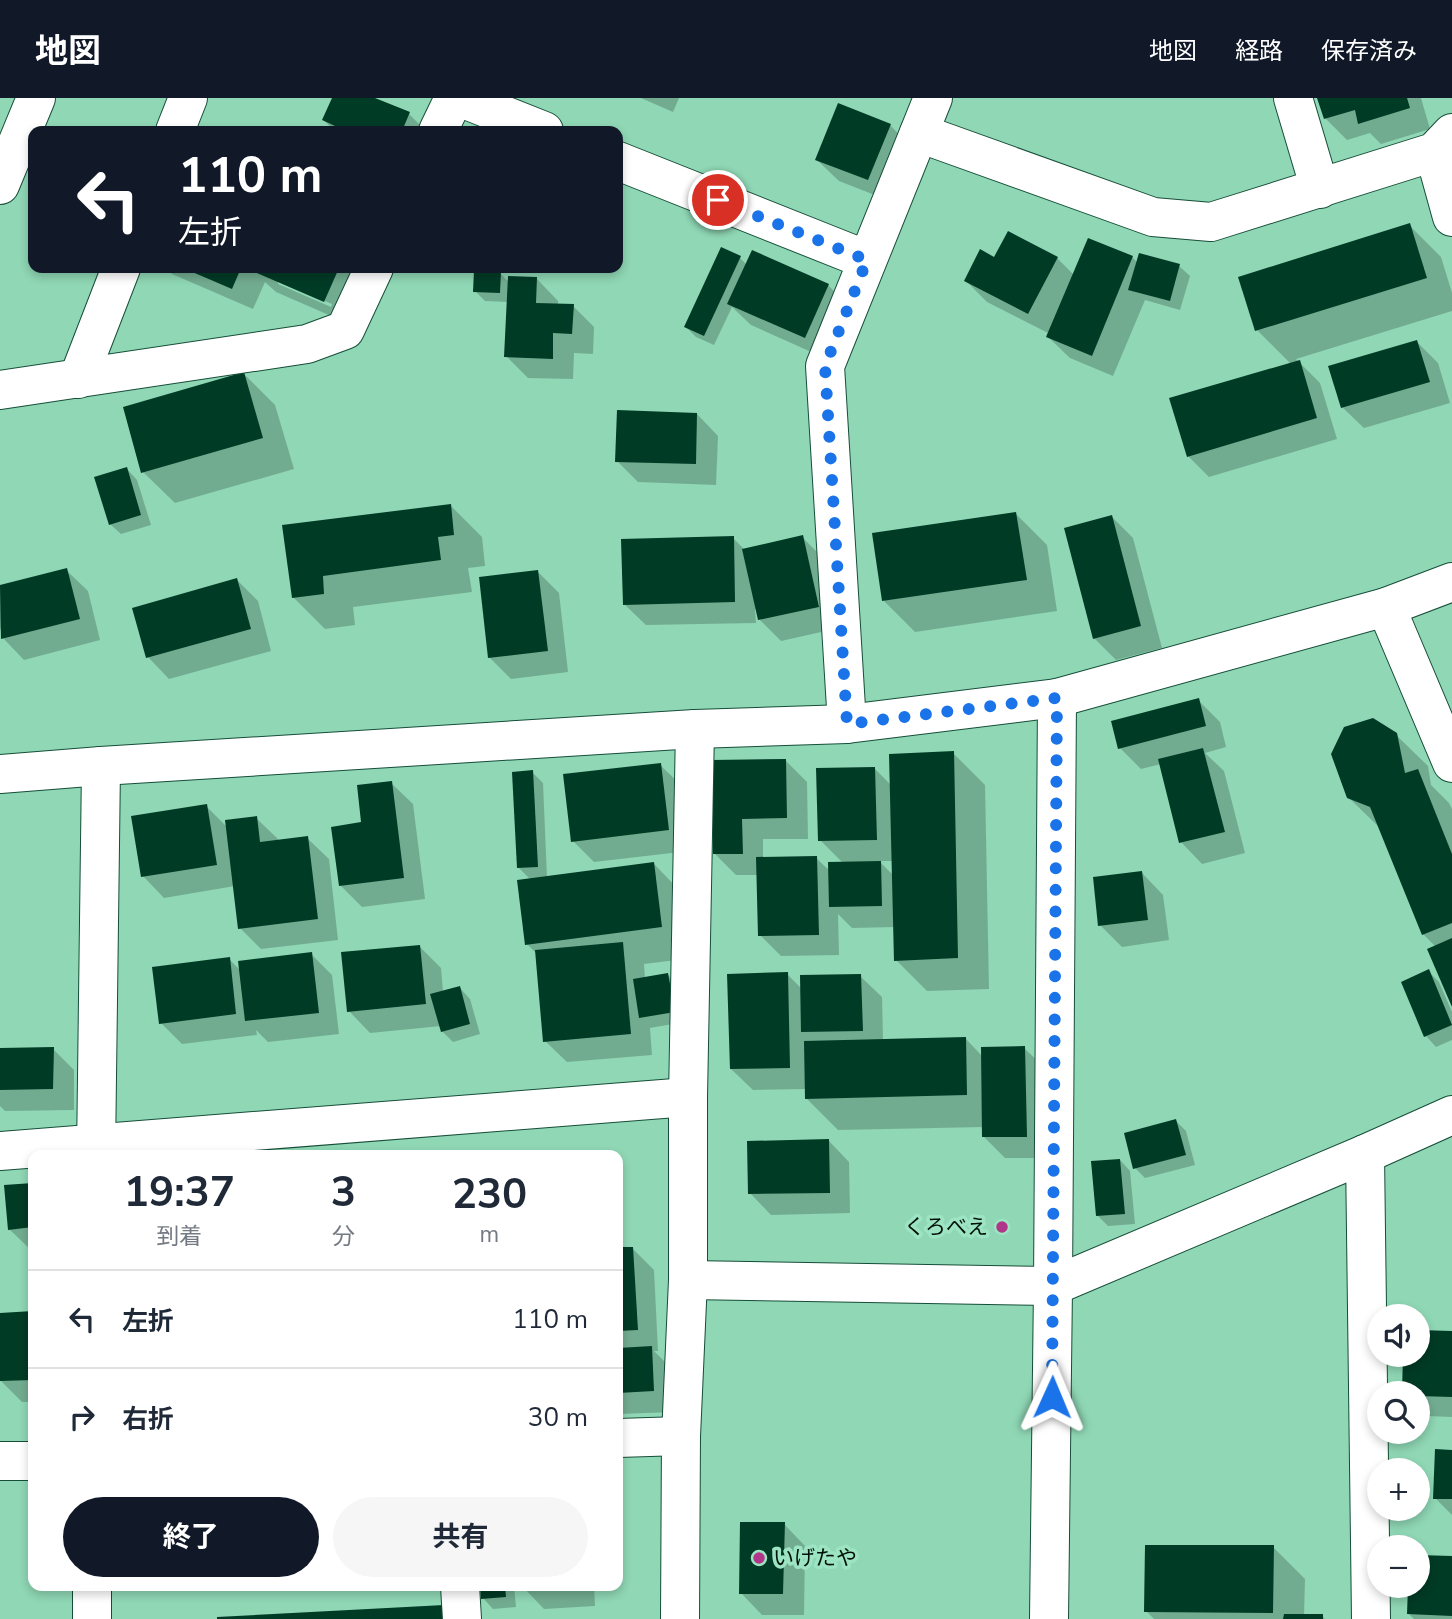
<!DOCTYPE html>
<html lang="ja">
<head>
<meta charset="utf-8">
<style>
	:root { --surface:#fff; --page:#f6f6f7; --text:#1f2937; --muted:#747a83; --line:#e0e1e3; --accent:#111827 }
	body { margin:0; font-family:"Nunito Sans","Noto Sans JP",sans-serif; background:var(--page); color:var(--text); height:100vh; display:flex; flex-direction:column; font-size:26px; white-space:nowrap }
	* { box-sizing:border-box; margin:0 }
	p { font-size:23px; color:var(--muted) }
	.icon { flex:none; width:38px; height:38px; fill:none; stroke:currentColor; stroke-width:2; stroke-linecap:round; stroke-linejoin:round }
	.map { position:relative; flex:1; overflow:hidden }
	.side { position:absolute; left:28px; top:1052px; width:595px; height:441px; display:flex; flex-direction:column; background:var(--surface); border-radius:14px; box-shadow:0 4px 10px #0003 }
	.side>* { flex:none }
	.hud { position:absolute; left:28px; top:28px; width:595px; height:147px; border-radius:14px; box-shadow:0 4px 10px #0003; background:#111827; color:#fff; overflow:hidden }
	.buttons { position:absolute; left:1367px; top:1206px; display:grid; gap:14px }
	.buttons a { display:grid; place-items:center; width:63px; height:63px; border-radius:50%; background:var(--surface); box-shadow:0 4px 10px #0003; font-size:35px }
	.pin { position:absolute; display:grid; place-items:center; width:60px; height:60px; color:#fff; margin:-30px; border:4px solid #fff; border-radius:50%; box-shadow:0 2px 7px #0007 }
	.me { position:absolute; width:77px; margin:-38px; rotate:1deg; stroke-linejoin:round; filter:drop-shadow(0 0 5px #0008) }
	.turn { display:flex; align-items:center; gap:24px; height:147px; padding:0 35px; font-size:32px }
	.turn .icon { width:91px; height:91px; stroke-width:2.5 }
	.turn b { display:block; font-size:49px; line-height:60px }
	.eta { display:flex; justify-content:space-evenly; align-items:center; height:119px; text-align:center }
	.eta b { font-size:42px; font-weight:700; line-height:49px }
	.cta { display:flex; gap:14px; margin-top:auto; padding:14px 35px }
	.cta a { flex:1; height:80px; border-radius:42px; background:var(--accent); color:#fff; font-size:28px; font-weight:700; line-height:80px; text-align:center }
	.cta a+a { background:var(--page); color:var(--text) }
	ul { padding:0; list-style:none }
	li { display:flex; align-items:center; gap:21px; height:98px; padding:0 35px; border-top:2px solid var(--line) }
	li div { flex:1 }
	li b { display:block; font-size:26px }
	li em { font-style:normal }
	header { display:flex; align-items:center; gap:42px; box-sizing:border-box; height:98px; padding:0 35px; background:var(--accent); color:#fff }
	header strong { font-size:33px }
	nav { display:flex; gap:38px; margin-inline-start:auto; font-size:24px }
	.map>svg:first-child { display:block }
	.shadow { fill:#0003; fill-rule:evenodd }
	.building { fill:#003b26 }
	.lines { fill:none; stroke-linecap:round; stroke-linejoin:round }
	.street-casing { stroke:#164e38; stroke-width:40 }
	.secondary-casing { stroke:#164e38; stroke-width:40 }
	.street { stroke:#fff; stroke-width:38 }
	.secondary { stroke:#fff; stroke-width:38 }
	.route { stroke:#1a73e8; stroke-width:12; stroke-dasharray:0 21.6 }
	.poi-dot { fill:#b03689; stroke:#9ce4c2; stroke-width:2.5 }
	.labels { text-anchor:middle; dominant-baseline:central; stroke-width:7; stroke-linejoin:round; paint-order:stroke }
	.poi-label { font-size:21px; fill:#001008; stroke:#9ce4c2; text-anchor:end }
</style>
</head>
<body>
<header>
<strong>地図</strong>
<nav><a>地図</a><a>経路</a><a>保存済み</a></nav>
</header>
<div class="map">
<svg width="1452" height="1521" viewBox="0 0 1452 1521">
	<rect width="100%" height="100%" fill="#8fd7b5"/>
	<g class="shadow">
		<polygon points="334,0 371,0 409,16 426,33 334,33 324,22"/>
		<polygon points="641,0 679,0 673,14"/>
		<polygon points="1319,0 1421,0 1430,31 1381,46 1370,35 1347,42 1326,21"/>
		<polygon points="890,27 911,49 890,103 839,83 817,62"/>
		<polygon points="1409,127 1441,159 1452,195 1452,213 1296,261 1320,285 1337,341 1209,379 1188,358 1291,266 1257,232"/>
		<polygon points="1132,159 1138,165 1179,168 1190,178 1180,212 1145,202 1113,278 1070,260 1048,239 1050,236 987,204 966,183 995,161 1057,160 1074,177"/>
		<polygon points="740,160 747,167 828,187 849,209 827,261 751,227 732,209 714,247 696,239 686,229"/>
		<path d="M 166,170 L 354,170 L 345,224 L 276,194 L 265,184 L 253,211 L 172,176 ZM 278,183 L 332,206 L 331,209 L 278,186 Z"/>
		<polygon points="500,175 509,184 537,181 558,203 558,207 573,208 594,229 593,256 574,255 573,281 528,280 506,258 508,204 485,203 475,193"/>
		<polygon points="1417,244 1438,265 1450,305 1364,330 1342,309"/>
		<polygon points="244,276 275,307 294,371 175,405 143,374"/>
		<polygon points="697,316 718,338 716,387 638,384 617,363"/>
		<polygon points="127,371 137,382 151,427 121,436 110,426"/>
		<polygon points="450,407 482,439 485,468 468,470 472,494 353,509 355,527 325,531 293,499 284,428"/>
		<polygon points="1016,416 1047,447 1057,513 915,534 884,503"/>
		<polygon points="1112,419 1133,440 1162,550 1116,562 1094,540"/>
		<polygon points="802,439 824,461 839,530 781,543 760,522 757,511 755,511 756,525 646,527 624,506 733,440 745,452"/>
		<polygon points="66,472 88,493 100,542 24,562 3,540 0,529 0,489"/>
		<polygon points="538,474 559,495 568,574 511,581 489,559"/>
		<polygon points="237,482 258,503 271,553 169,581 148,559"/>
		<polygon points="1198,602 1220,624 1226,649 1205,655 1224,673 1245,755 1202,766 1181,744 1161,666 1141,671 1120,650"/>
		<polygon points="1395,636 1428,668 1431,687 1449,705 1452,711 1452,904 1436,849 1423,836 1381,731 1348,699"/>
		<path d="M 953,655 L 985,687 L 989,891 L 927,893 L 896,862 L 895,829 L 852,830 L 838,816 L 839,857 L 781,858 L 760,837 L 758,777 L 736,777 L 715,756 L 785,662 L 807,684 L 808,741 L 763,741 L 763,761 L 816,760 L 830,773 L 843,765 L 820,742 L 875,671 L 892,688 ZM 879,763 L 893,763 L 894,778 Z"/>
		<polygon points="660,667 682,688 689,753 594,764 573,743"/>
		<polygon points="532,674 543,685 547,780 654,766 685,798 693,860 644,866 645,881 668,877 678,888 684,924 650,930 652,957 567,964 545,943 537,856 527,846 531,782 518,769"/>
		<polygon points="391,685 413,706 425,801 362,809 340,787 363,726"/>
		<polygon points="206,708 227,729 256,720 278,741 278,744 307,740 329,761 338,842 261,851 240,830 235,788 164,800 143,778"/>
		<polygon points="1142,775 1163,797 1169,842 1122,849 1100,827"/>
		<polygon points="420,849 441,870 443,894 460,890 470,901 480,936 453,944 442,933 441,928 370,935 349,913"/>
		<polygon points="311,856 332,877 339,936 268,944 256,932 257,937 182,946 161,925 229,861 241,873"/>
		<polygon points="1429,874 1439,884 1452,914 1452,942 1436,949 1426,938"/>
		<polygon points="787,876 802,891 860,878 882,899 883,942 966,941 982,958 1024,950 1046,971 1048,1060 1005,1060 984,1039 984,1029 838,1032 806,1000 806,991 753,992 731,971"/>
		<polygon points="0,951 53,951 74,972 74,1012 5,1013 0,1008"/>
		<polygon points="1176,1023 1186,1033 1195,1067 1145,1080 1135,1070"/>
		<polygon points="828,1042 849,1064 850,1115 771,1117 750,1095"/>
		<polygon points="1120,1062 1130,1073 1135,1126 1108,1128 1098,1118"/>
		<polygon points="33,1086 33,1152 31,1152 9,1131 6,1089"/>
		<polygon points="618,1151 633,1151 654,1172 658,1253 654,1253 672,1271 674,1314 618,1316"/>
		<polygon points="33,1215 33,1304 22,1304 1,1283 0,1216"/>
		<polygon points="1418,1233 1452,1235 1452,1319 1426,1318 1418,1310 1418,1295 1404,1295 1418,1256"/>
		<polygon points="1452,1354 1452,1417 1435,1400"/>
		<polygon points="784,1426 805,1448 804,1517 762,1517 741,1495"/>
		<polygon points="1273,1449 1305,1481 1304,1518 1322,1518 1325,1521 1154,1521 1146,1513"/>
		<polygon points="1418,1458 1452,1459 1452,1521 1414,1521 1409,1516 1410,1488 1418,1488"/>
		<polygon points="482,1488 514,1488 516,1509 493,1511 483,1500"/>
		<polygon points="522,1488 594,1488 595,1508 544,1511"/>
	</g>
	<g class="building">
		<polygon points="332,0 375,0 410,14 402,33 333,33 335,28 322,22"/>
		<polygon points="1317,0 1407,0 1410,10 1358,26 1355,12 1324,21"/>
		<polygon points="838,5 891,26 868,82 815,62"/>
		<polygon points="1410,125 1427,180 1255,233 1238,179"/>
		<polygon points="1008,133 1058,159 1028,216 964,183 980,151 994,159"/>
		<polygon points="1088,140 1133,158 1092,258 1046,239"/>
		<polygon points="721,149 741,158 704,238 684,229"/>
		<polygon points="752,152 829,186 805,240 727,206"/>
		<polygon points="1139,155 1180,166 1170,203 1128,192"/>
		<polygon points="183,170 241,170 232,191"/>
		<polygon points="254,170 339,170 324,204 252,173"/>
		<polygon points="474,172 501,173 500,195 473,194"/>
		<polygon points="508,178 537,179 536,205 574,206 572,236 553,235 553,261 504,259"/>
		<polygon points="1417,242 1430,284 1341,310 1328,268"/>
		<polygon points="1300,262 1317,320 1187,359 1169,300"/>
		<polygon points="244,274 263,340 141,375 123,309"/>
		<polygon points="617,312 697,315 696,366 615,364"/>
		<polygon points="127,369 141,417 109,427 94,379"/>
		<polygon points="451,406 454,437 438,439 441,462 323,478 324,496 292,500 282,427"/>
		<polygon points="1016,414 1027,482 882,503 872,435"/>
		<polygon points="1112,417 1141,528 1093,541 1064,430"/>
		<polygon points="803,437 819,509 758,522 742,451"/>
		<polygon points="734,438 735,504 623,507 621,441"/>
		<polygon points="67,470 80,521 1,541 0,487"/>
		<polygon points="538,472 548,553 488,560 479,479"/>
		<polygon points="237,480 251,531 146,560 132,510"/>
		<polygon points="1199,600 1206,628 1118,651 1111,623"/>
		<polygon points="1373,620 1397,635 1405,675 1418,671 1452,756 1452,825 1422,837 1370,709 1347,700 1331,656 1344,629"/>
		<polygon points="1203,650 1225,734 1179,745 1158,661"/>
		<polygon points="954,653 958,860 894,863 889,656"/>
		<polygon points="786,661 787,720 742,721 743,756 713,756 712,662"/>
		<polygon points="661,665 669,732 571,744 563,676"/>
		<polygon points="875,669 877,742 818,743 816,670"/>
		<polygon points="533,672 538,769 517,770 512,674"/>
		<polygon points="392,683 404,780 339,788 331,729 361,724 357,687"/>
		<polygon points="207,706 217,767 141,779 131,718"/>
		<polygon points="257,718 260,744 308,738 318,821 238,831 225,722"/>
		<polygon points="817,758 819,837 758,838 756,759"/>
		<polygon points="881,763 882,808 829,809 828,764"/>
		<polygon points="654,764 662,829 525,847 517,782"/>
		<polygon points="1142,773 1148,822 1098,828 1093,779"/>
		<polygon points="1452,840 1452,909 1427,851"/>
		<polygon points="623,844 631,936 543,944 535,852"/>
		<polygon points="420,847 426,906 347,914 341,854"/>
		<polygon points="312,854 319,915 245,923 238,863"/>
		<polygon points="230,859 236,916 159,926 152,869"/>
		<polygon points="1429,871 1452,927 1424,939 1401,884"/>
		<polygon points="788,874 790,970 730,971 727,876"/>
		<polygon points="668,875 675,914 639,920 633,881"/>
		<polygon points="861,876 863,933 801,934 800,877"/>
		<polygon points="460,888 470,926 441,934 430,896"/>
		<polygon points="966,939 967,997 805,1001 804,943"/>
		<polygon points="1025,948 1027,1039 982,1039 981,949"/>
		<polygon points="54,949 53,991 0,992 0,950"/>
		<polygon points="1176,1021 1186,1057 1133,1071 1124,1035"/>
		<polygon points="829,1041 830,1095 748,1096 747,1043"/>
		<polygon points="1120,1061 1125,1116 1096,1118 1091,1063"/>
		<polygon points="33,1085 33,1129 8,1132 4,1087"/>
		<polygon points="618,1149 633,1149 638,1232 618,1233"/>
		<polygon points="33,1213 33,1282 0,1283 0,1215"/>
		<polygon points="1418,1232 1452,1233 1452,1299 1418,1298 1418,1295 1402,1295 1403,1256 1418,1256"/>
		<polygon points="652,1248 654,1293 618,1295 618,1250"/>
		<polygon points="1435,1351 1452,1352 1452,1401 1433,1401"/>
		<polygon points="740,1424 785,1424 783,1496 739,1496"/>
		<polygon points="1145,1447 1274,1447 1273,1515 1144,1514"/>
		<polygon points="1418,1457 1452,1458 1452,1518 1407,1516 1408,1488 1418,1488"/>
		<polygon points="480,1488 505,1488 506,1499 481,1501"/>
		<polygon points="444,1507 444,1521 217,1521 217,1519"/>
		<polygon points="1284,1516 1323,1516 1323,1521 1283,1521"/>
	</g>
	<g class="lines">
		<g class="street-casing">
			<g id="street">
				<polyline points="461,0 544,33"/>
				<polyline points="1293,0 1320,91"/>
				<polyline points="175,33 188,0"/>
				<polyline points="438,33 454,0"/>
				<polyline points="919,35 1153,119 1211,124 1434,54 1452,35"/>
				<polyline points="1434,54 1452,119"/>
				<polyline points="618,63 867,162"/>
				<polyline points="0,87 36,0"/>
				<polyline points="78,281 121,170"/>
				<polyline points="0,292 307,246 345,232 374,170"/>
				<polyline points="1386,509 1452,665"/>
				<polyline points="847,626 825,268 933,0"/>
				<polyline points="0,1053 688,999"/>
				<polyline points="1365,1056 1371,1521"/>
				<polyline points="96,1057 101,668"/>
				<polyline points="688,1182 1053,1188 1365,1056 1452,1017"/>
				<polyline points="1053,1188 1057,600 1386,509 1452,484"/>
				<polyline points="618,1340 681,1338"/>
				<polyline points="0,1363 33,1363"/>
				<polyline points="92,1488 92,1521"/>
				<polyline points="460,1488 462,1521"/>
				<polyline points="680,1521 681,1338 688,1182 688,999 695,631"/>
			</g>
		</g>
		<g class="secondary-casing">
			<g id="secondary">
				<polyline points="0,676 101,668 695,631 847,626 1057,600"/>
				<polyline points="1049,1521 1053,1188"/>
			</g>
		</g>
		<use href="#street" class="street"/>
		<use href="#secondary" class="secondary"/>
	</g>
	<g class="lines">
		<polyline class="route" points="718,102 867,162 825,268 847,626 1057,600 1052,1299"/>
	</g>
	<g class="poi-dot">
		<circle cx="1002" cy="1129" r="7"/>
		<circle cx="759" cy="1460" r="7"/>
	</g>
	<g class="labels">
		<g class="poi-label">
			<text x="988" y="1129">くろべえ</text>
			<text x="773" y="1460" text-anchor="start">いげたや</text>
		</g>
	</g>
</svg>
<div class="buttons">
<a><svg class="icon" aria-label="sound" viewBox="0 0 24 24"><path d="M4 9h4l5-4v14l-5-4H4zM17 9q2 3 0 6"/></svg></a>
<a><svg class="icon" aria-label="search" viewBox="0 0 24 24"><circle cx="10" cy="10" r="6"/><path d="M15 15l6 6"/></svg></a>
<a>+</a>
<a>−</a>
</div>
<div class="pin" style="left:718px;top:102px;background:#d93025"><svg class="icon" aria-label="arrive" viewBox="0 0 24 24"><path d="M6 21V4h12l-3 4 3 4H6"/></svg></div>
<svg class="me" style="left:1052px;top:1299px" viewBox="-20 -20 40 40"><path d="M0-17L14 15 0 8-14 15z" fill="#1a73e8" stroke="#fff" stroke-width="4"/></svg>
<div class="hud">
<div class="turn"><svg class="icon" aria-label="left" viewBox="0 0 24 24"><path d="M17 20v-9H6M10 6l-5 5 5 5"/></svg><div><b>110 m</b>左折</div></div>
</div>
<section class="side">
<div class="eta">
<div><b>19:37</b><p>到着</p></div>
<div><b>3</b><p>分</p></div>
<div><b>230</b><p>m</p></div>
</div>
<ul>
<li><svg class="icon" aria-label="left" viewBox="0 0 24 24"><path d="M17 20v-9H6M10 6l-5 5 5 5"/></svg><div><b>左折</b></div><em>110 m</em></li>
<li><svg class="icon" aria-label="right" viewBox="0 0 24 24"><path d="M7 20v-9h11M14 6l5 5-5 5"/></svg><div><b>右折</b></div><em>30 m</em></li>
</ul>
<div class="cta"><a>終了</a><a>共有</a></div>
</section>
</div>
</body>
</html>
